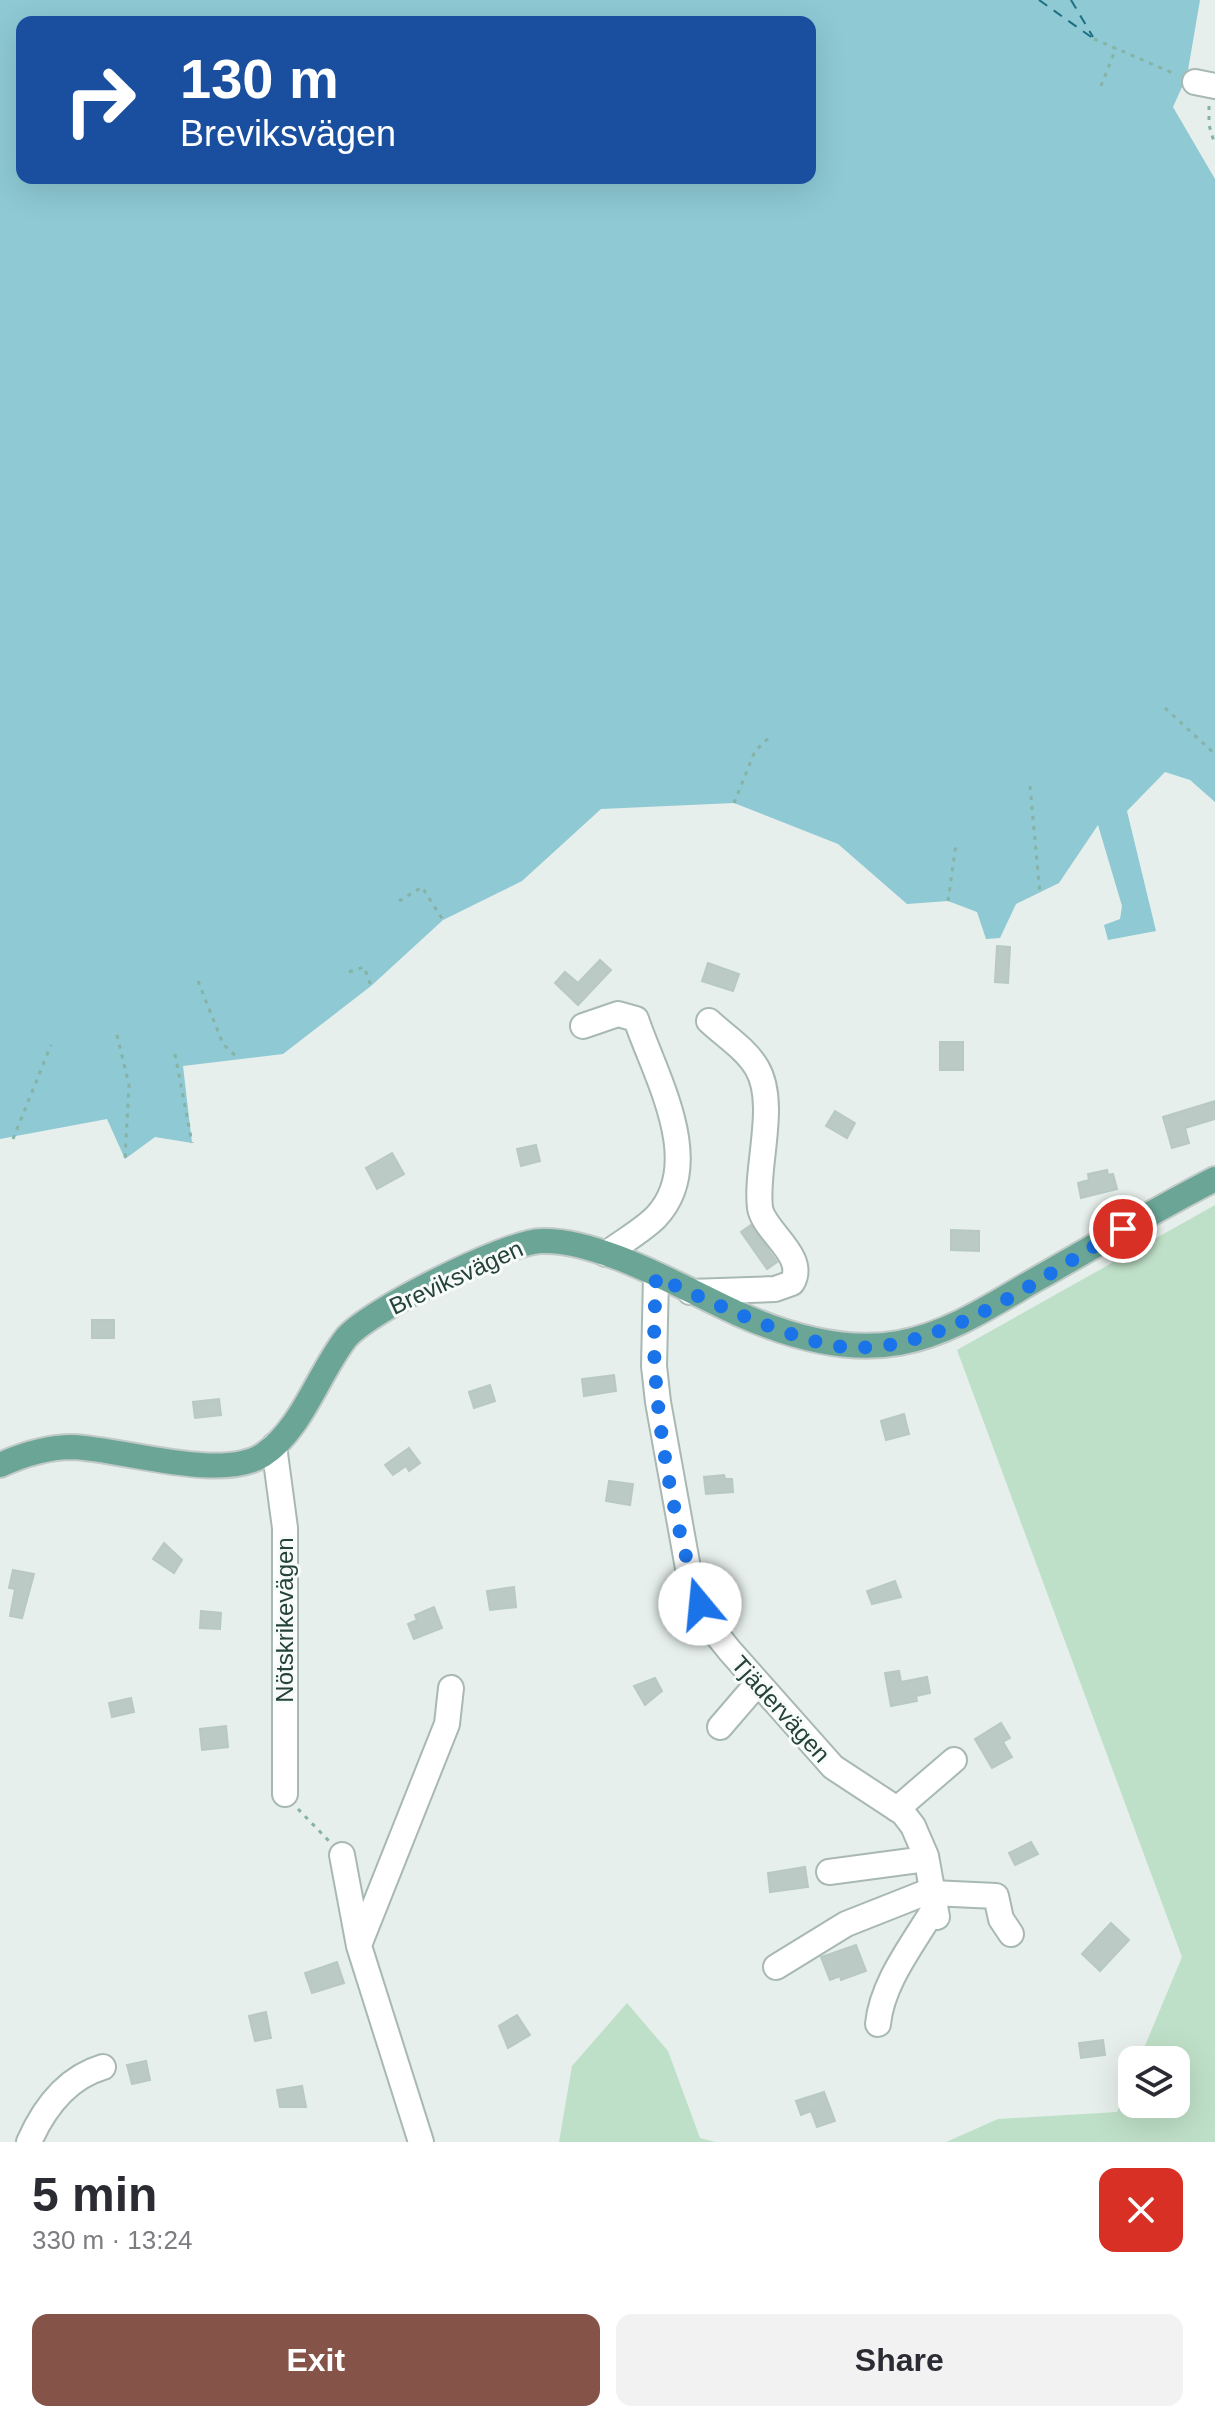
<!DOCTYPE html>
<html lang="en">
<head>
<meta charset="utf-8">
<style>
	:root { --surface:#fff; --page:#f2f2f3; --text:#2b2b33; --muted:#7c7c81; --accent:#855347 }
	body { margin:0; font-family:Helvetica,sans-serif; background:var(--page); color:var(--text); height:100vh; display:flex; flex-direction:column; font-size:30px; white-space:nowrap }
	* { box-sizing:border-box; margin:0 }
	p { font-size:26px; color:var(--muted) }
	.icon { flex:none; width:44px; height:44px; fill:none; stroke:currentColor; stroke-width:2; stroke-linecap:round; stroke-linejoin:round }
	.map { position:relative; height:2142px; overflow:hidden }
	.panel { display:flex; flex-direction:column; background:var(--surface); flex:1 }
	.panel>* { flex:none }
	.top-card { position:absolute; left:16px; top:16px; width:800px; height:168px; border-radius:16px; box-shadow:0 8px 32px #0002; background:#1a4fa0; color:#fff; overflow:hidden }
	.buttons { position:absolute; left:1118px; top:2046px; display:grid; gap:16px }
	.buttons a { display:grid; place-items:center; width:72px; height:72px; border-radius:16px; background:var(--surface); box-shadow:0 8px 32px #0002; font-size:40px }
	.pin { position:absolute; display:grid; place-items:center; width:68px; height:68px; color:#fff; margin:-34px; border:4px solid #fff; border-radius:50%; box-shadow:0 2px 8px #0007 }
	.me { position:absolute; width:88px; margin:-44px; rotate:343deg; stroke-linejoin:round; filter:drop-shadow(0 0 6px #0008) }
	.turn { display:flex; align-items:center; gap:28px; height:168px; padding:0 32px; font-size:36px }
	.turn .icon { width:104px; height:104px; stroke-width:2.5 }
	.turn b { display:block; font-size:56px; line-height:68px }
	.round { display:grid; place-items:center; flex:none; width:84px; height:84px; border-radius:16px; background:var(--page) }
	.overview { display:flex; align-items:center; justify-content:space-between; height:136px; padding:0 32px }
	h1 { font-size:48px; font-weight:700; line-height:60px }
	.cta { display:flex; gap:16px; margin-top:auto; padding:16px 32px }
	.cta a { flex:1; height:92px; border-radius:16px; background:var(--accent); color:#fff; font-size:32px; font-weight:700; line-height:92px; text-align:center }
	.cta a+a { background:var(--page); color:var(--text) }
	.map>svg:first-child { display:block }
	.green { fill:#bfe0c8 }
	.water { fill:#8ec9d4; fill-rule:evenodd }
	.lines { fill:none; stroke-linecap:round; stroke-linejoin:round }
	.ferry { stroke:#1c6f80; stroke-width:2; stroke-dasharray:10 8; stroke-linecap:butt }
	.building { fill:#bbcac4; stroke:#b8c9c2; stroke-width:2 }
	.minor-casing { stroke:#a8b8b2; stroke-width:28 }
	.major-casing { stroke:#c2cac8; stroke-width:28 }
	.path { stroke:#86b3a5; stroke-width:3; stroke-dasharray:4 6; stroke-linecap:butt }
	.minor { stroke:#fff; stroke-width:24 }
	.major { stroke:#6aa596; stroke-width:24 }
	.route { stroke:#1a73e8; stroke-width:14; stroke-dasharray:0 25.2 }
	.labels { text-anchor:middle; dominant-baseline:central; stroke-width:6; stroke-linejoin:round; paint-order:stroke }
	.street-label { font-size:24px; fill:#24423a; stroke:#f7fbf9 }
</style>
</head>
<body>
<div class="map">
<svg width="1215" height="2142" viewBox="0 0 1215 2142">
	<rect width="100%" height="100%" fill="#e6efeb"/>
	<g class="green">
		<polygon points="1215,1205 1215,2142 946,2142 998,2119 1117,2112 1132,2077 1132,2104 1176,2104 1176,2060 1139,2060 1182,1957 957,1350"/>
		<polygon points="627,2003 668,2051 700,2138 716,2142 559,2142 572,2066"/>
	</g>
	<path class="water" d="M 0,0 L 1200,0 L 1187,76 L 1173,107 L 1215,179 L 1215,802 L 1190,780 L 1165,772 L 1127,811 L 1156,931 L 1108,940 L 1104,925 L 1120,919 L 1122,906 L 1098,825 L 1059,883 L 1016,904 L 1000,938 L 986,939 L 977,912 L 948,901 L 907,904 L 838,844 L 734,803 L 601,809 L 522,881 L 443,920 L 371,986 L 283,1054 L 183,1066 L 192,1143 L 155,1137 L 125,1159 L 107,1119 L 0,1139 ZM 22,22 L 810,22 L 810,178 L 22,178 Z"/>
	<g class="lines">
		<g class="ferry">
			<polyline points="1039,0 1094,39"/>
			<polyline points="1071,0 1093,37"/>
		</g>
	</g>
	<g class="building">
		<polygon points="997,946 1010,947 1008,983 995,982"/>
		<polygon points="600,960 611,970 578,1005 555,983 565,972 578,983"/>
		<polygon points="708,963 739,974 733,991 702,981"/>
		<rect x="940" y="1042" width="23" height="28"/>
		<polygon points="1215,1101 1215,1119 1185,1128 1189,1143 1172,1148 1163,1117"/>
		<polygon points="835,1111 855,1123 847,1138 826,1126"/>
		<polygon points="536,1145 540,1161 521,1166 517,1149"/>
		<polygon points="392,1153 404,1174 377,1189 366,1168"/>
		<polygon points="1107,1170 1108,1175 1113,1174 1117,1189 1081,1198 1078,1183 1089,1180 1088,1174"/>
		<polygon points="751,1225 777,1262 767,1269 741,1232"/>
		<polygon points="951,1230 979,1231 979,1251 951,1250"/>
		<rect x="92" y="1320" width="22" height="18"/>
		<polygon points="614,1375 616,1391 584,1396 582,1379"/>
		<polygon points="490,1385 495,1401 474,1408 469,1392"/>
		<polygon points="219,1399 221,1415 195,1418 193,1402"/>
		<polygon points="904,1414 909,1434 886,1440 881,1421"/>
		<polygon points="409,1448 420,1463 409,1471 406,1466 393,1475 385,1465"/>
		<polygon points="724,1475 725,1479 732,1479 733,1492 706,1494 704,1477"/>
		<polygon points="609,1481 633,1484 630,1505 606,1501"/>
		<polygon points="164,1543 182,1560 174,1573 153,1559"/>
		<polygon points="13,1570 34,1574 22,1618 10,1616 15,1589 9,1588"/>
		<polygon points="895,1581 901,1597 872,1604 867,1591"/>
		<polygon points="514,1587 516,1607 490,1610 487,1591"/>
		<polygon points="434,1607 442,1628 414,1639 408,1624 417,1620 415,1615"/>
		<polygon points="201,1611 221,1613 220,1629 200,1628"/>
		<polygon points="899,1671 901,1682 927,1677 930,1693 916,1696 917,1701 891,1706 885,1673"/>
		<polygon points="655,1678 662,1691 645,1705 634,1686"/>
		<polygon points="131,1698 134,1712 112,1717 109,1703"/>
		<polygon points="1001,1723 1010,1738 1003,1742 1012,1757 992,1768 975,1739"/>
		<polygon points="226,1726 228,1747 202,1750 200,1729"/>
		<polygon points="1031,1842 1038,1854 1015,1865 1009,1853"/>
		<polygon points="805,1867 808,1887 770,1892 768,1873"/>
		<polygon points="1111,1923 1129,1940 1100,1971 1082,1954"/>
		<polygon points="856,1945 866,1971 841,1980 840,1976 830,1980 821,1957"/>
		<polygon points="337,1962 344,1983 312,1993 305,1973"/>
		<polygon points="266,2012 271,2038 255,2041 249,2016"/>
		<polygon points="517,2015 530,2035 508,2048 499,2026"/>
		<polygon points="1103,2040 1105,2055 1081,2058 1079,2043"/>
		<polygon points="146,2061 150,2080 132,2084 127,2065"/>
		<polygon points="302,2086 306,2107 280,2107 277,2090"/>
		<polygon points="824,2092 835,2121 817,2127 811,2111 801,2115 796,2101"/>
	</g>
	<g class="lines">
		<g class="minor-casing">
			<g id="minor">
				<polyline points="1195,82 1215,86"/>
				<path d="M 583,1026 L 618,1014 L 636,1019 C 655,1076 707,1163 656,1217 C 642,1231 622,1242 606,1254"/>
				<polyline points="656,1277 654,1366 658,1402 688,1568 700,1604 713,1630 730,1651 833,1767 903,1813 913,1826 926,1856 937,1917"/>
				<path d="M 690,1292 L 775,1289 L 792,1283 C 808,1256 764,1232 760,1208 C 755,1168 778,1104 757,1068 C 746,1049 725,1036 709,1021"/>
				<polyline points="274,1446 285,1528 285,1794"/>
				<polyline points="720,1727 757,1684"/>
				<polyline points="897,1809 954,1760"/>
				<polyline points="342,1855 359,1946 421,2142"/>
				<polyline points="829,1872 926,1859"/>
				<polyline points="932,1893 996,1896 1001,1919 1011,1934"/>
				<polyline points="361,1940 447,1724 451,1688"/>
				<polyline points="776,1967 846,1924 932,1890"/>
				<path d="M 878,2024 C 882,1982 914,1943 935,1907"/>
				<path d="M 29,2142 C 44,2108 66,2078 103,2067"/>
			</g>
		</g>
		<g class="major-casing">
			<path id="major" d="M 0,1465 C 22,1455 48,1447 73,1447 C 123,1449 221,1482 263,1455 C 302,1429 318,1374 346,1338 C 368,1311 505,1242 541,1241 C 598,1238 686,1290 739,1314 C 788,1336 844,1353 899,1343 C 949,1334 992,1305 1035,1280 C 1095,1246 1154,1210 1215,1179"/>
		</g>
		<g class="path">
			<polyline points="1094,39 1175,74"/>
			<polyline points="1101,86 1116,48"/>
			<polyline points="1209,106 1209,125 1215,145"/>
			<polyline points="1165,708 1215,754"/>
			<polyline points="1030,786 1040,894"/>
			<polyline points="734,803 755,751 772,735"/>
			<polyline points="399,901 422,887 443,920"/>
			<polyline points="948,901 956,844"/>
			<polyline points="349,972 364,967 371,986"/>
			<polyline points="198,981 223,1044 239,1059"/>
			<polyline points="117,1035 129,1085 125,1159"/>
			<polyline points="175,1054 192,1143"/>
			<polyline points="13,1139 51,1045"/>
			<polyline points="298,1809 329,1841"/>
		</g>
		<use href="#minor" class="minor"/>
		<use href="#major" class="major"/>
	</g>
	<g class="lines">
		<path class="route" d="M 700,1604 C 676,1530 660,1447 655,1369 C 653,1339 655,1307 656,1277 C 710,1301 764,1328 821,1343 C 923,1369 1040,1277 1123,1229"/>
	</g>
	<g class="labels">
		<g class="street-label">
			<text transform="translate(456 1277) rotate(-25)">Breviksvägen</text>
			<text transform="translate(284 1620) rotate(-90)">Nötskrikevägen</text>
			<text transform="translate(781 1709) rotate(48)">Tjädervägen</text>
		</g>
	</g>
</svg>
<div class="buttons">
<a><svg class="icon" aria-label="layers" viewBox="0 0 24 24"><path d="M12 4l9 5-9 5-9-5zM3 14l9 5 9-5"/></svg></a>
</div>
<div class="pin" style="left:1123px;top:1229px;background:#d93025"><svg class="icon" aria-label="arrive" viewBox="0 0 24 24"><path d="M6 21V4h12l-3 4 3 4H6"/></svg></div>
<svg class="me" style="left:700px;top:1604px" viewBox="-20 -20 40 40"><circle r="19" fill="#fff"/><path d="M0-13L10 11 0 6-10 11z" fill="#1a73e8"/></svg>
<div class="top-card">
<div class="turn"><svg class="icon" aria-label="right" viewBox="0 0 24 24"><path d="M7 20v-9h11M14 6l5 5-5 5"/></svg><div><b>130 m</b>Breviksvägen</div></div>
</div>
</div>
<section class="panel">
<div class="overview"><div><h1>5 min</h1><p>330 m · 13:24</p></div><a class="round" style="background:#d93025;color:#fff"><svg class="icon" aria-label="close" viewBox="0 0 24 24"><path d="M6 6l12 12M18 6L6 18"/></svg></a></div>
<div class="cta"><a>Exit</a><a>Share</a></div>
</section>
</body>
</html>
